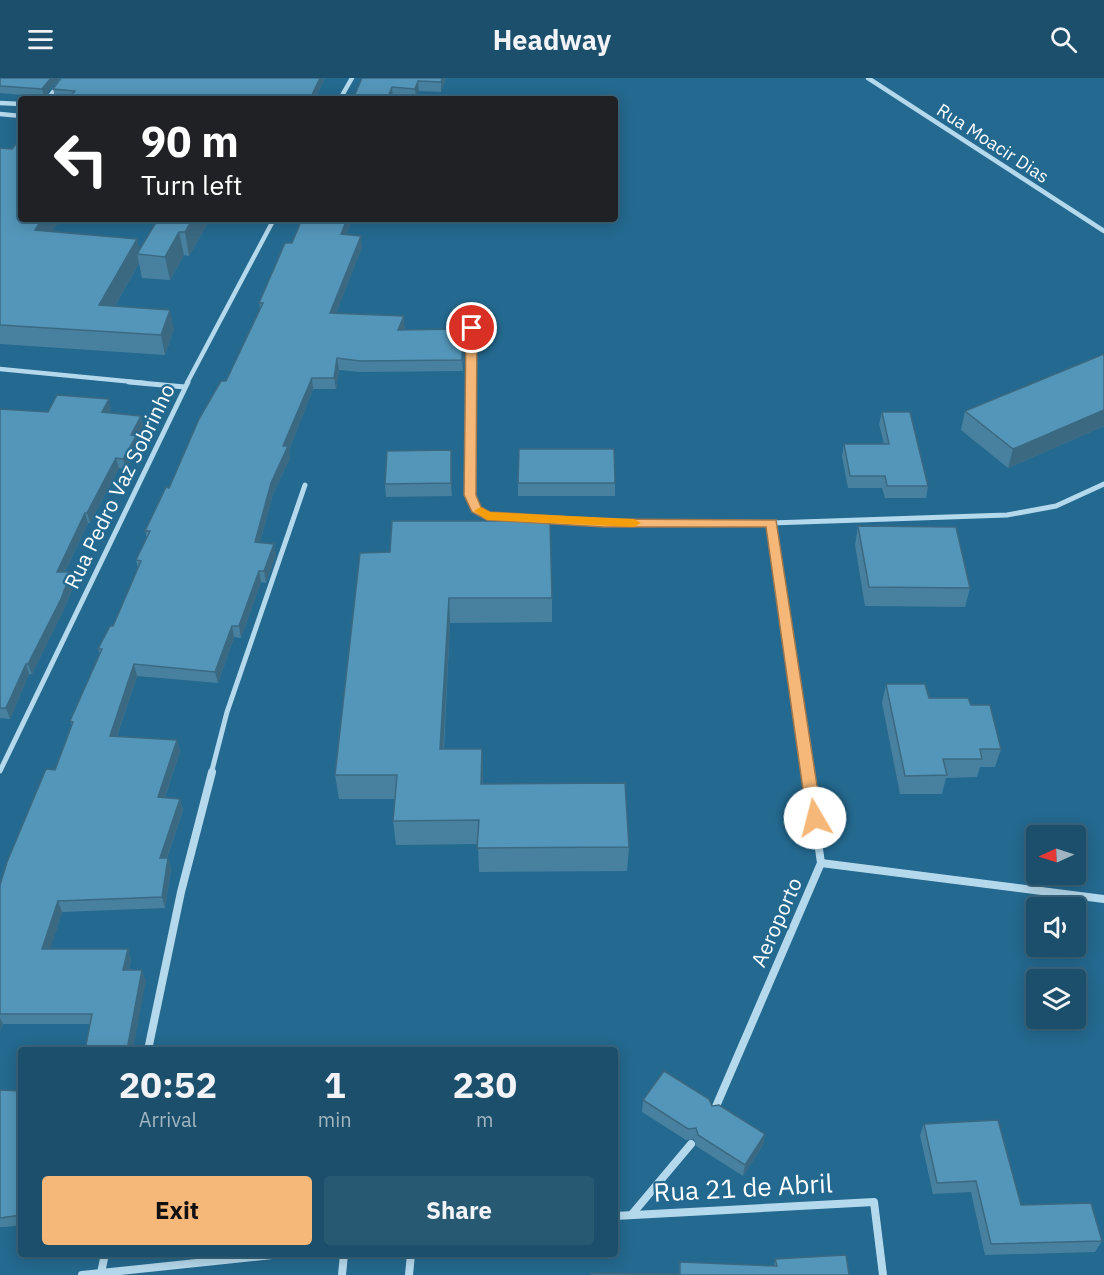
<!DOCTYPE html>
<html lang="en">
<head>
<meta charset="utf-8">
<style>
	:root { --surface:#1b4f6b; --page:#285973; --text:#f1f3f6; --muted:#a0b5c1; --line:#39667e; --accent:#f6b878 }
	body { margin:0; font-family:"IBM Plex Sans",sans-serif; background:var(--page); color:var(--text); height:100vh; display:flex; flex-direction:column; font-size:22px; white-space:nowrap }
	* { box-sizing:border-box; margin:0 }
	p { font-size:20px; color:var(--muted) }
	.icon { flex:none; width:33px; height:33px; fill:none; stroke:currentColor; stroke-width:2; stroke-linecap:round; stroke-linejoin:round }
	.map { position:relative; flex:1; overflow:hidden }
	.panel { position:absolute; left:18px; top:969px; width:600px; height:210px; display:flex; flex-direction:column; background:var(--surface); border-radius:6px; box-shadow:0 3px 15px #0003,0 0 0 2px var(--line) }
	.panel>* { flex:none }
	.top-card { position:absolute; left:18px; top:18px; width:600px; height:126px; border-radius:6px; box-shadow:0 3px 15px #0003,0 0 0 2px var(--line); background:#202124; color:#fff; overflow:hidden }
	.needle { width:39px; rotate:267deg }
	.tools { position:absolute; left:1026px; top:747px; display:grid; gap:12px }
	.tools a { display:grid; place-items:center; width:60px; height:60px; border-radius:6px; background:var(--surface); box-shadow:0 3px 15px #0003,0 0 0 2px var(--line); font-size:30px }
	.pin { position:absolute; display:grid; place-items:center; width:51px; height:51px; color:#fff; margin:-26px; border:3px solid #fff; border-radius:50%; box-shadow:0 2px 6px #0007 }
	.me { position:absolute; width:66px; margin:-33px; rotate:352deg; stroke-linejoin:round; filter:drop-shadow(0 0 4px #0008) }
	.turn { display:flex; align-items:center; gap:21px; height:126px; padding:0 24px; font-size:27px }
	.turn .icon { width:78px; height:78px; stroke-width:2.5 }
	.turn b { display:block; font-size:42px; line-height:51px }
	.eta { display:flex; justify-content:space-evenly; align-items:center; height:102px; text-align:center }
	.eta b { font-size:36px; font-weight:700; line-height:42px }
	.primary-button { display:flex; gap:12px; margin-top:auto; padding:12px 24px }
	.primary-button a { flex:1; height:69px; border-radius:6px; background:var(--accent); color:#111; font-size:24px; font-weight:700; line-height:69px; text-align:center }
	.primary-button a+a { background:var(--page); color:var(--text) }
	header { display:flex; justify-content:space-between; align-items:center; height:78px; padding:0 24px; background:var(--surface); font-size:27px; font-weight:700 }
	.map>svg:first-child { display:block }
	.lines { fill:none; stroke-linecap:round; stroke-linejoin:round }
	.minor-far2 { stroke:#b5d9ec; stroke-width:4.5 }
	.minor-far1 { stroke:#b5d9ec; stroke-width:5 }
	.minor { stroke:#b5d9ec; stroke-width:8 }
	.wall { fill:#48819f }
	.shaded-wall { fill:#3b6982 }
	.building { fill:#5496b9; stroke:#3b6982; stroke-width:1.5 }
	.route { fill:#f6b878; stroke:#a0784e; stroke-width:1.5 }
	.slow { fill:#f59e0b }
	.labels { text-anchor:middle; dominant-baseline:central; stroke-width:4.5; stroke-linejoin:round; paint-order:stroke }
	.far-street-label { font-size:18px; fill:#fff; stroke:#24698f }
	.street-label { font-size:21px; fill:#fff; stroke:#24698f }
	.near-street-label { font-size:26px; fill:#fff; stroke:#24698f }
</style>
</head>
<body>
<header><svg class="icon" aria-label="menu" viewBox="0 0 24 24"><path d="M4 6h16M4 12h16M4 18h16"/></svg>Headway<svg class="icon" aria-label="search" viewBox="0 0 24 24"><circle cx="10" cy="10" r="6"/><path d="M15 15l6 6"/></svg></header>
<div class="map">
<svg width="1104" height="1197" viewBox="0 0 1104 1197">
	<rect width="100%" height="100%" fill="#24698f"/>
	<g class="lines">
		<g class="minor-far2">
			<polyline points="868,0 1104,153"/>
			<polyline points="48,21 63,0"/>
			<polyline points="340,21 352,0"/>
			<polyline points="0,25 21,26"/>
			<polyline points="0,36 21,38"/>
			<polyline points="0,291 145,305"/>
			<polyline points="187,305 274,141"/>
			<polyline points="471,305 472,250"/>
		</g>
		<g class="minor-far1">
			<polyline points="129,304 185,309"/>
			<polyline points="471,304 470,418 476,431 487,438 604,445 771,445 1007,437 1056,428 1104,406"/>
			<polyline points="771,445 808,696"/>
			<polyline points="0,693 188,304"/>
			<polyline points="211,696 227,634 305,407"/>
		</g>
		<g class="minor">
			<polyline points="821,785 1104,821"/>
			<polyline points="148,972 181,814 212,694"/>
			<polyline points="714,1033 821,785 808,694"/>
			<polyline points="633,1135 691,1066"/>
			<polyline points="615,1138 874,1124 883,1197"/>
			<polyline points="101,1195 105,1176"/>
			<polyline points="82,1197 282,1176"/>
			<polyline points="342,1197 344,1176"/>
			<polyline points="409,1197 411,1176"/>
		</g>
	</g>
	<g class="wall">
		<polygon points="0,0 59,0 44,19 0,15"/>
		<polygon points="61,0 325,0 315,21 72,21 55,19 53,11"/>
		<polygon points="362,0 446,0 441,14 419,13 416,21 393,20"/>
		<polygon points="0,70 52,153 140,171 158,141 210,141 189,178 184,177 170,202 142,200 139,185 115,228 174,251 165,277 0,266"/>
		<polygon points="302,141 352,141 346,157 362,169 336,235 405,249 404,252 463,251 464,263 463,293 361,294 339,292 336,311 313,311 289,372 290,380 273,416 260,464 276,477 266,505 261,504 241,560 234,559 218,605 137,598 117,658 177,662 180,673 165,719 180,721 183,732 167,780 168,780 171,791 165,830 62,834 50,871 128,871 131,882 129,892 146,903 90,946 3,946 0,953 0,807 55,692 72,648 70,643 100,576 98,571 113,548 138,490 136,482 147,461 145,453 169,410 226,303 260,230 259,225 292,165"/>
		<polygon points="1104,276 1104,348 1008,390 961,352 965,333"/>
		<polygon points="0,331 48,334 111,331 109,335 141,338 143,348 137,361 139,368 126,391 119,390 90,445 88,445 65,494 75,505 64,531 32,596 29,596 10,641 0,640"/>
		<polygon points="882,334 928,408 926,420 885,420 882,410 848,410 842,378 844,366 884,366 879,346"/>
		<polygon points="451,372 452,418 386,419 385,406"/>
		<rect x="518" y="405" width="97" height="13"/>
		<polygon points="858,448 970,510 965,529 865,528 855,467"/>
		<polygon points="360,475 552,520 552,544 450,545 444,671 482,671 483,706 629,769 627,793 479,794 478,766 396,767 393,743 395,721 339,721 335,697"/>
		<polygon points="886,606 929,620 971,627 1001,671 995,689 980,689 977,699 946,700 942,716 900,716 882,625"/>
		<polygon points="0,1012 21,1013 21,1147 5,1149 0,1149"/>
		<polygon points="643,1022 712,1028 765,1056 763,1067 743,1098 696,1068 694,1061 686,1062 642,1034"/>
		<polygon points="924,1046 1021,1127 1102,1163 1095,1174 985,1177 971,1114 933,1116 920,1057"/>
		<polygon points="775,1181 849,1197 679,1196 680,1184 774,1188"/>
	</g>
	<g class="shaded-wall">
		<polygon points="51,0 59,0 44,19 42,11"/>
		<polygon points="320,0 325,0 315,21 310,21"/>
		<polygon points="442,0 446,0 441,14 441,4"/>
		<polygon points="418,3 419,13 416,21 415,11"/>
		<polygon points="392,9 393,20 392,21 387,21"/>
		<polygon points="42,141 61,141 40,171 35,152"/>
		<polygon points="193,141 210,141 189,178 185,154"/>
		<polygon points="347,141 352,141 342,167 341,156"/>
		<polygon points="179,154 184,177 170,202 165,179"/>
		<polygon points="361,158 362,169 332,246 330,235"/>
		<polygon points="137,161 141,177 137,176 139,185 104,247 99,227"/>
		<polygon points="170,232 174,251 165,277 161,257"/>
		<polygon points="404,238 405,249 399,263 398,252"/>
		<polygon points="463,251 464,263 463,293 462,282"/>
		<polygon points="337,280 339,292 336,311 334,300"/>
		<polygon points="312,300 313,311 289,372 290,380 273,416 257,475 255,464 271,405 283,368"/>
		<polygon points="109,321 111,331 104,345 102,334"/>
		<polygon points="1104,332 1104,348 1008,390 1013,371"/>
		<polygon points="141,338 143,348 137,361 139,368 126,391 123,381 131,357"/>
		<polygon points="451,372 452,385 452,418 451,405"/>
		<polygon points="116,380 119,390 90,445 87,435"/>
		<polygon points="85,435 88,445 60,504 57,494"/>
		<polygon points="274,466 276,477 266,505 264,493"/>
		<polygon points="259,493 261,504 241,560 239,548"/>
		<polygon points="71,494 75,505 64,531 32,596 28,586"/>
		<polygon points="449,520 450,545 442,695 440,671"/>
		<polygon points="232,548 234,559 218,605 215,594"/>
		<polygon points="26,586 29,596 10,641 6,630"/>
		<polygon points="134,586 137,598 113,669 110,658"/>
		<polygon points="177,662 180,673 161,730 158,719"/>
		<polygon points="482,671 483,695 482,730 481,706"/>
		<polygon points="180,721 183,732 163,791 160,780"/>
		<polygon points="168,780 171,791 165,830 162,819"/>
		<polygon points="58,823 62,834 47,882 42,871"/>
		<polygon points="128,871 131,882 127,902 123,892"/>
		<polygon points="142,892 146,903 133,972 127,972"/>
		<polygon points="0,940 3,946 0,953"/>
		<polygon points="765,1056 763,1067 743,1098 745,1087"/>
	</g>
	<g class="building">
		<polygon points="0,0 51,0 42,11 0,8"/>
		<polygon points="61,0 320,0 310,21 124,21 71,17 75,13 53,11"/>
		<polygon points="362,0 442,0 441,4 418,3 415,11 392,9 387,21 353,21"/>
		<polygon points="21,60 21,141 42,141 35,152 137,161 99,227 170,232 161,257 0,247 0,70 12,71"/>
		<polygon points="158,141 193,141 185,154 179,154 165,179 137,176"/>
		<polygon points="302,141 347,141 341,156 361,158 330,235 404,238 398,252 463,251 462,282 360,283 337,280 334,300 312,300 283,368 288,368 271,405 255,464 274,466 264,493 259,493 239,548 232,548 215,594 134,586 110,658 177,662 158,719 180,721 160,780 168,780 162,819 58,823 42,871 128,871 123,892 142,892 127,972 85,972 92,936 0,936 0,807 7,784 46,691 55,692 73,644 70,643 102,571 98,571 110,548 113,548 141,483 136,482 150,453 145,453 166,409 169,410 199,341 221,303 226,303 263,225 259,225 285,165 292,165"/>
		<polygon points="1104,276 1104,332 1013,371 965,333"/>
		<polygon points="57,317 109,321 102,334 141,338 131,357 136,358 123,381 116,380 87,435 85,435 57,494 71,494 61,521 28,586 26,586 6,630 0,630 0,331 48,334"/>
		<polygon points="882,334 910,334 928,408 887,408 885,398 850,398 844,366 889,366"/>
		<polygon points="519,371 614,371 615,405 518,405"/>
		<polygon points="451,372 451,405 385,406 387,373"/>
		<polygon points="392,443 550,443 552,520 449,520 440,671 482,671 481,706 625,705 629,769 477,770 479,742 393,743 397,697 335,697 360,475 390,474"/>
		<polygon points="858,448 956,449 970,510 869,509"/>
		<polygon points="886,606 925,606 929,620 968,620 971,627 990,627 1001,671 980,671 982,681 943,681 947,697 905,698"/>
		<polygon points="664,993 709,1021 712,1028 719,1027 765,1056 745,1087 698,1057 696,1050 688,1051 643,1022"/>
		<polygon points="0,1012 21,1013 21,1137 0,1140"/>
		<polygon points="998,1042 1021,1127 1091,1125 1102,1163 991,1166 976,1103 937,1105 924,1046"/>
		<polygon points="846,1177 849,1197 591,1197 591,1195 680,1196 680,1184 777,1188 775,1181"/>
	</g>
	<polygon class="route" points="472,247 477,250 476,417 481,429 490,434 604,441 776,442 822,740 820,744 810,744 807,740 766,449 604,449 487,442 472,434 464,417 466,250"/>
	<polygon class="slow" points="480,429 490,434 634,441 641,445 634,449 487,442 474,433"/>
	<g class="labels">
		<g class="far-street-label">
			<text transform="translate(993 65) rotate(33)">Rua Moacir Dias</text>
		</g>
		<g class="street-label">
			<text transform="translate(119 408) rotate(-64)">Rua Pedro Vaz Sobrinho</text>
			<text transform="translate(776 844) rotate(-66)">Aeroporto</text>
		</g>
		<g class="near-street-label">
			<text transform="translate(743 1109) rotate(-3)">Rua 21 de Abril</text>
		</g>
	</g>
</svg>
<div class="tools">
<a><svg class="needle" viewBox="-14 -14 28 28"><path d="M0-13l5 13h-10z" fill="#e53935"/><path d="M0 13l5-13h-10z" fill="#a0b5c1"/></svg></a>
<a><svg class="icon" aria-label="sound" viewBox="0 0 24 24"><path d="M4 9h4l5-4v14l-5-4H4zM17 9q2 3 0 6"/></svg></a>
<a><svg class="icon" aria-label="layers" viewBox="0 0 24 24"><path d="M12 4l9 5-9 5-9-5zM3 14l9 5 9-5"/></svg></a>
</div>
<div class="pin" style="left:472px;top:250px;background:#d93025"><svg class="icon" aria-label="arrive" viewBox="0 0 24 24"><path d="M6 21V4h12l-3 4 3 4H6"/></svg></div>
<svg class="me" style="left:815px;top:740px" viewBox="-20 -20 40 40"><circle r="19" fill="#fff"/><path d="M0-13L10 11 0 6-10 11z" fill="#f6b878"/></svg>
<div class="top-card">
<div class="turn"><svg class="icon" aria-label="left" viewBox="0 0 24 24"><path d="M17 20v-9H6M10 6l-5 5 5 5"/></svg><div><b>90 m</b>Turn left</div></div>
</div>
<section class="panel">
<div class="eta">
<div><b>20:52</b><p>Arrival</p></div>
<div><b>1</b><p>min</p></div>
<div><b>230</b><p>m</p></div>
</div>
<div class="primary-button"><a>Exit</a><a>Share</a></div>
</section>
</div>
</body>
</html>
